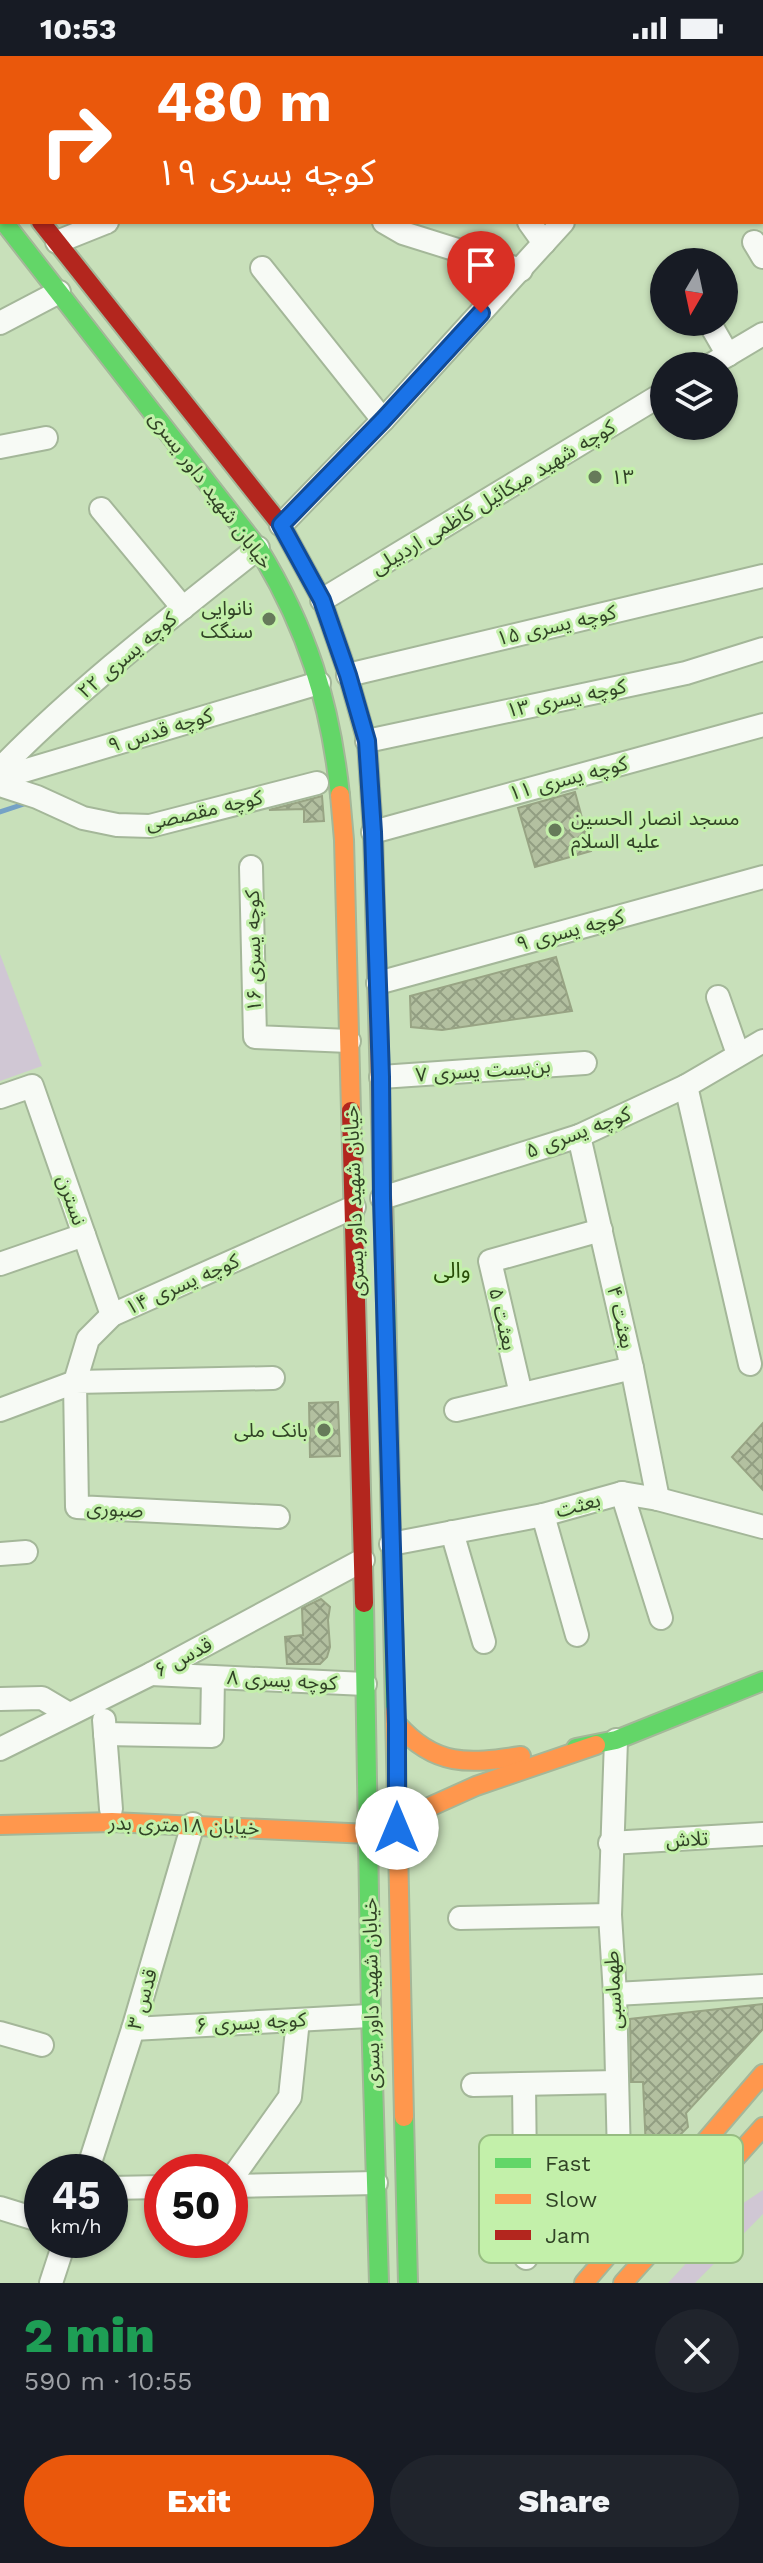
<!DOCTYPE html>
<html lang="en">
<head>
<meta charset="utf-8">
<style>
	:root { --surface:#171b24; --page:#20242c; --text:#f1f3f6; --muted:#9ea1a6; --accent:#ea580c }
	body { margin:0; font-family:"Work Sans","Noto Sans Arabic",sans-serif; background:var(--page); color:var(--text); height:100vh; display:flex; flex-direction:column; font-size:30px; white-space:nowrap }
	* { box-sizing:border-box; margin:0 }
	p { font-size:26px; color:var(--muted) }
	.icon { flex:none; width:44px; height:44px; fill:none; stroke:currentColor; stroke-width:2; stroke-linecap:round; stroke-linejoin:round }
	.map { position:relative; height:2227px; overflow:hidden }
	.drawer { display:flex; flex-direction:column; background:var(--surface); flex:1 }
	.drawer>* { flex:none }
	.hud { position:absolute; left:0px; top:0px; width:764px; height:168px; box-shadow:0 2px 6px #0004; background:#ea580c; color:#fff; overflow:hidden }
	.needle { width:52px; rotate:189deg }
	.tools { position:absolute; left:650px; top:192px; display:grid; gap:16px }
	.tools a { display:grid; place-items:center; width:88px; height:88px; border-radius:50%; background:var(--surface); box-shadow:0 2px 6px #0004; font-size:40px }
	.speed { position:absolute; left:24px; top:2098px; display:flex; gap:16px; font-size:40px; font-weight:700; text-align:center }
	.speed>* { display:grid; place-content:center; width:104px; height:104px; border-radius:50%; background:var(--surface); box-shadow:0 2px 6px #0004; line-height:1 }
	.speed small { font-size:20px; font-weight:400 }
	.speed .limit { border:12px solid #d22; background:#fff; color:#111 }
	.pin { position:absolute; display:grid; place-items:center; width:68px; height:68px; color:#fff; margin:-82px -34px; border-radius:50% 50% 50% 0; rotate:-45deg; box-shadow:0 0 8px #0007 }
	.pin .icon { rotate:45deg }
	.me { position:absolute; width:88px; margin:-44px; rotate:0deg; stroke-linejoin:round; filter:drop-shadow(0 0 6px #0008) }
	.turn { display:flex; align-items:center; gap:28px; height:168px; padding:0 24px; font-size:36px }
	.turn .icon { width:104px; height:104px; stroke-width:2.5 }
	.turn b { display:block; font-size:56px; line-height:68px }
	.round { display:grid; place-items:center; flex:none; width:84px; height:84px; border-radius:42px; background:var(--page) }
	.summary { display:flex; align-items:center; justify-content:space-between; height:136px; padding:0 24px }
	h1 { font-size:48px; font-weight:800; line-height:60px; color:#1e9e55 }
	.cta { display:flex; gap:16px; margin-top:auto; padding:16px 24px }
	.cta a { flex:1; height:92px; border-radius:48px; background:var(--accent); color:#fff; font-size:32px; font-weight:800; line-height:92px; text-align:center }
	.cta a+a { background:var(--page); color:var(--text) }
	.status { display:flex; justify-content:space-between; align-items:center; height:56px; padding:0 40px; background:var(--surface); direction:ltr }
	.status svg { height:22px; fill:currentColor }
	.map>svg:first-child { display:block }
	.park { fill:#d0c7d4 }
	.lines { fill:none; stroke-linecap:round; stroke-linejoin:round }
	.stream { stroke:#75a2c6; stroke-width:5 }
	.building { fill:url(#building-cross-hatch); stroke:#98a484; stroke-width:2 }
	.street-casing { stroke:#a4b799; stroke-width:26 }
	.fast-casing { stroke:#a4b799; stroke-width:22 }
	.slow-casing { stroke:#a4b799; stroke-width:22 }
	.jam-casing { stroke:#a4b799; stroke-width:22 }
	.street { stroke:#f7faf5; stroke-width:22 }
	.fast { stroke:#63d668; stroke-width:18 }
	.slow { stroke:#ff974d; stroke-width:18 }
	.jam { stroke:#b3261e; stroke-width:18 }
	.route-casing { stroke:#114b97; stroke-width:20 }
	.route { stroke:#1a73e8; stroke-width:14 }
	.poi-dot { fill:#667a5a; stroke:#c3f0aa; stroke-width:3 }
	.labels { text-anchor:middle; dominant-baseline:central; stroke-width:6; stroke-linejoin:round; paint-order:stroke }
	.poi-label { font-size:20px; fill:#314326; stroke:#c3f0aa; text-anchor:start }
	.street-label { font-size:20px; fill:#314326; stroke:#c3f0aa }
	.neighbourhood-label { font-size:22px; fill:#284d07; stroke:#c3f0aa }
	.key { fill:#c3f0aa; stroke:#97bc82; stroke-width:2 }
	.key-label { font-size:22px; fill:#314326 }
</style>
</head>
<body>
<div class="status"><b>10:53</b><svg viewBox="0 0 49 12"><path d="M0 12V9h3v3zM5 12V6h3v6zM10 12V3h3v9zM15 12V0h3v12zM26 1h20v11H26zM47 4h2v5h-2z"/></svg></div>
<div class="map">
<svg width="763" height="2227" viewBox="0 0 763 2227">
	<defs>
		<pattern id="building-cross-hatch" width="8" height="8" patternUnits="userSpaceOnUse" patternTransform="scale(2)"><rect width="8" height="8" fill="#b3c0a0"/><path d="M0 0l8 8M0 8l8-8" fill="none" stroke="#929e82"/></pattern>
	</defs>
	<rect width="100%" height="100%" fill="#c8e0ba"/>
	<g class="park">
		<polygon points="0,898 42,1010 0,1025"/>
		<polygon points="763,2134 763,2158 695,2227 668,2227 739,2150"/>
	</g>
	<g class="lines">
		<polyline class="stream" points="0,756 24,748"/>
	</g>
	<g class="building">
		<polygon points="575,736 591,795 535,811 518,752"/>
		<polygon points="322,740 324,765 304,766 304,753 269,754"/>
		<polygon points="556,901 572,955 442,974 411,971 410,940"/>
		<polygon points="338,1346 340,1400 310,1401 309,1347"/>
		<polygon points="763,1367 763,1434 732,1401"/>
		<polygon points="321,1543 330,1551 328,1564 330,1591 327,1601 320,1608 287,1608 285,1581 303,1579 302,1552"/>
		<polygon points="763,1948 763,1973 686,2057 688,2071 661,2098 652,2099 646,2094 643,2026 631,2026 630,1963"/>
	</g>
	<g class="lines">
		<g class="street-casing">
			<g id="street">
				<polyline points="410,0 411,2"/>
				<polyline points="497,0 499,2"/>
				<polyline points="589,0 590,2"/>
				<polyline points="689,0 691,2"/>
				<polyline points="715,2 717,0"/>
				<polyline points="762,61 763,62"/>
				<polyline points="0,82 2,80"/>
				<polyline points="384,166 403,177 521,214"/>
				<polyline points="529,166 544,187"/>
				<polyline points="57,186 107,166"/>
				<polyline points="754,186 763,201"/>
				<polyline points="262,212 383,364"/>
				<polyline points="709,266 728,299"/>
				<polyline points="0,267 59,236"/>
				<polyline points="709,310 763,278"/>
				<polyline points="0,391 46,382"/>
				<polyline points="101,453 183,552"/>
				<polyline points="281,469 383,364 563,166"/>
				<polyline points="322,544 664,337"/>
				<polyline points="348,619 763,520"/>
				<polyline points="367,685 686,617 763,593"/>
				<path d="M 0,713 C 79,632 170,562 258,492"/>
				<polyline points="0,722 319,627"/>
				<polyline points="0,729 37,741 83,762 117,769 150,770 317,727"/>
				<polyline points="373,776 763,669"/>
				<polyline points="251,811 255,981 349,985"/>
				<polyline points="378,927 763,821"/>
				<polyline points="718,941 738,998"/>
				<polyline points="381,1021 585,1007"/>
				<polyline points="686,1030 750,1308"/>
				<polyline points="0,1041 32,1030 112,1259"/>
				<polyline points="579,1080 632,1312 658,1443"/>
				<polyline points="382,1142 579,1080 686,1030 763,985"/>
				<polyline points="0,1208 84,1179"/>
				<polyline points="273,1322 75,1326 77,1451 278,1461"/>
				<polyline points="521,1338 490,1205 601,1174"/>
				<polyline points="0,1354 75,1326 88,1283 112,1259 354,1151"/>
				<polyline points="456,1354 632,1312"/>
				<polyline points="622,1437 661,1562"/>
				<polyline points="543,1459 577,1579"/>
				<polyline points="452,1476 484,1586"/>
				<polyline points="391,1488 543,1459 622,1437 658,1443 763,1471"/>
				<polyline points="0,1498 26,1496"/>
				<polyline points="151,1618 365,1628"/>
				<polyline points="0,1643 42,1642 69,1658"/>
				<polyline points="104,1664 111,1753"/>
				<polyline points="105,1678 212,1680 213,1621"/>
				<polyline points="616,1684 610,1859 615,1938 621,2183"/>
				<polyline points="0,1693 151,1618 363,1504"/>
				<polyline points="610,1787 763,1778"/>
				<polyline points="460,1862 610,1859"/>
				<polyline points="615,1938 763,1930"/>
				<polyline points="133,1973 369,1960"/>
				<polyline points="0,1977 42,1989"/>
				<polyline points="524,2028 526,2202"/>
				<polyline points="473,2029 617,2026"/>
				<polyline points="87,2116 133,1973 193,1768"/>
				<polyline points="230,2125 290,2041 298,1964"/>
				<polyline points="230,2130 376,2127"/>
				<polyline points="110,2132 162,2131"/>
				<polyline points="0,2152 42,2165"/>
				<polyline points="51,2227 65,2184"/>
			</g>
		</g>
		<g class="fast-casing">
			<g id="fast">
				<path d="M 4,166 L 258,492 C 307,572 330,645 340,739"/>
				<polyline points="386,1247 395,1655"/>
				<polyline points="364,1547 371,1958 379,2227"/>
				<polyline points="576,1692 616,1684 763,1625"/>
				<polyline points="404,2061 408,2227"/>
			</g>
		</g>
		<g class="slow-casing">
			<g id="slow">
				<polyline points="0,115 2,118"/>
				<polyline points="367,686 373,776 386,1247"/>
				<polyline points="340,739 344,784 351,1055"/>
				<polyline points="395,1655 404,2061"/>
				<path d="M 397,1668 C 435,1711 468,1708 521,1700"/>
				<polyline points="0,1769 112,1766 369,1778 397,1772 416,1757 476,1730 596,1689"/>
				<polyline points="584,2227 763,2018"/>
				<polyline points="623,2227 763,2071"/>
			</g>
		</g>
		<g class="jam-casing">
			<g id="jam">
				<polyline points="41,166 281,469 322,544 348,619 367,686"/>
				<polyline points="351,1055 364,1547"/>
			</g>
		</g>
		<use href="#street" class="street"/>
		<use href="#fast" class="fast"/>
		<use href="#slow" class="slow"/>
		<use href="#jam" class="jam"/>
	</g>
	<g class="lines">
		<g class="route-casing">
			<polyline id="route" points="397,1772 397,1668 382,1142 381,1021 373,776 367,685 348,619 322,544 281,469 383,364 481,257"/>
		</g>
		<use href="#route" class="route"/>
	</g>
	<g class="poi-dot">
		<circle cx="595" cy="421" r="8"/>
		<circle cx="269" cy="563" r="8"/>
		<circle cx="555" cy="774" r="8"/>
		<circle cx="324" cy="1374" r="8"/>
	</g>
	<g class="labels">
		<g class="poi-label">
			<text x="611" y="421">۱۳</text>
			<text x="253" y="552" text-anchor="end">نانوایی<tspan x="253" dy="23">سنگک</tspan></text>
			<text x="571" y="762">مسجد انصار الحسین<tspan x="571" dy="23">علیه السلام</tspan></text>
			<text x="308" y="1374" text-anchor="end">بانک ملی</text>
		</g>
		<g class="street-label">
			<text transform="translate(211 434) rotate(53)">خیابان شهید داور یسری</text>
			<text transform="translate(493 441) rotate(-31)">کوچه شهید میکائیل کاظمی اردبیلی</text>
			<text transform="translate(556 569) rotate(-13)">کوچه یسری ۱۵</text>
			<text transform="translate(127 599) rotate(-40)">کوچه یسری ۲۲</text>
			<text transform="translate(566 642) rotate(-12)">کوچه یسری ۱۳</text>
			<text transform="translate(160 674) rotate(-17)">کوچه قدس ۹</text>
			<text transform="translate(568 722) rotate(-15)">کوچه یسری ۱۱</text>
			<text transform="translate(204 754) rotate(-13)">کوچه مقصصی</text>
			<text transform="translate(570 874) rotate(-15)">کوچه یسری ۹</text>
			<text transform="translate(253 895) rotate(-91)">کوچه یسری ۱۶</text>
			<text transform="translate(483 1014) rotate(-4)">بن‌بست یسری ۷</text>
			<text transform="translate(578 1076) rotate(-21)">کوچه یسری ۵</text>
			<text transform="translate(72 1144) rotate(71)">نسترن</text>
			<text transform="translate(354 1145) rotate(-92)">خیابان شهید داور یسری</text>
			<text transform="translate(182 1228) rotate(-24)">کوچه یسری ۱۴</text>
			<text transform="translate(621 1261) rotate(77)">بعثت ۴</text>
			<text transform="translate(503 1263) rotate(77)">بعثت ۵</text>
			<text transform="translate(578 1449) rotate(-15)">بعثت</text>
			<text transform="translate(115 1453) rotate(3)">صبوری</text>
			<text transform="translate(183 1601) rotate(-28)">قدس ۶</text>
			<text transform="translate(282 1624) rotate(3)">کوچه یسری ۸</text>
			<text transform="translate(184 1769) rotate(2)">خیابان ۱۸متری بدر</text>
			<text transform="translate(687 1783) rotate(-3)">تلاش</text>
			<text transform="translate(613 1934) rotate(-93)">طهماسبی</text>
			<text transform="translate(371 1937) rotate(-91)">خیابان شهید داور یسری</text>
			<text transform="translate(142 1943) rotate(-74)">قدس ۳</text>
			<text transform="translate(251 1966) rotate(-3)">کوچه یسری ۶</text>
		</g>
		<g class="neighbourhood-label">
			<text x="452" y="1214">والی</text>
		</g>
	</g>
	<rect x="479" y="2079" width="264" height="128" rx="12" class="key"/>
	<rect x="495" y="2102" width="36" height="10" fill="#63d668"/>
	<rect x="495" y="2138" width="36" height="10" fill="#ff974d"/>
	<rect x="495" y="2174" width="36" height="10" fill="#b3261e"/>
	<g class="key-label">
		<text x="545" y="2115">Fast</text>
		<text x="545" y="2151">Slow</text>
		<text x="545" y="2187">Jam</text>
	</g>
</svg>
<div class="tools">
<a><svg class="needle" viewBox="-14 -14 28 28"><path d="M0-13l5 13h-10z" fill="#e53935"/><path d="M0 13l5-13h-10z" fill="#9ea1a6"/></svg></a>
<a><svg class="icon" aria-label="layers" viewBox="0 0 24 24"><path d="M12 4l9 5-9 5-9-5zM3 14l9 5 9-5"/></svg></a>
</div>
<div class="speed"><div>45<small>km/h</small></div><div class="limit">50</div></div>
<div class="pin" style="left:481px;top:257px;background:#d93025"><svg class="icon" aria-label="arrive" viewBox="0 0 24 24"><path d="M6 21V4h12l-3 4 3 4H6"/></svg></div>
<svg class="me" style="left:397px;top:1772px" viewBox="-20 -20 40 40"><circle r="19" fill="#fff"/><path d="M0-13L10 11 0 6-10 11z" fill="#1a73e8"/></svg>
<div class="hud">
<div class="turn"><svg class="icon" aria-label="right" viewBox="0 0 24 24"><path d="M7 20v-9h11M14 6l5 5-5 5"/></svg><div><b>480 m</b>کوچه یسری ۱۹</div></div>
</div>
</div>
<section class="drawer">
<div class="summary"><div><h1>2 min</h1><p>590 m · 10:55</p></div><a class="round"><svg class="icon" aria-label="close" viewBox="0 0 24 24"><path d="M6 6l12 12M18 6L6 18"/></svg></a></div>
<div class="cta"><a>Exit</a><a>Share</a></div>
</section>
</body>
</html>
